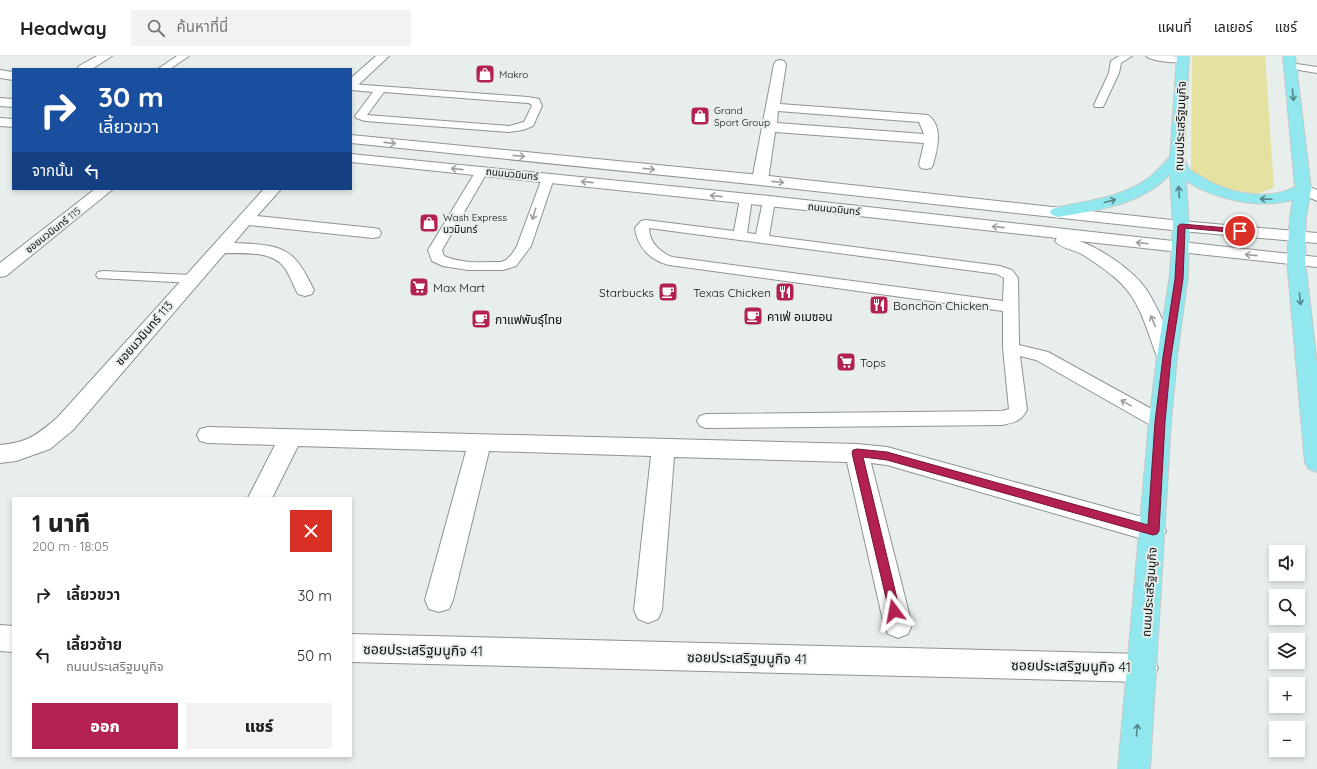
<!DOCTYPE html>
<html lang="th">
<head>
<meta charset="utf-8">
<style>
	:root { --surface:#fff; --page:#f2f2f2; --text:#222; --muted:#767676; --line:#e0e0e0; --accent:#b2214f }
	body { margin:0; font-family:Quicksand,"Noto Sans Thai",sans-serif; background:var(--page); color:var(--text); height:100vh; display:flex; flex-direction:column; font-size:15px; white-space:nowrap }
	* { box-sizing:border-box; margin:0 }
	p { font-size:13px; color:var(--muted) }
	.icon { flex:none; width:22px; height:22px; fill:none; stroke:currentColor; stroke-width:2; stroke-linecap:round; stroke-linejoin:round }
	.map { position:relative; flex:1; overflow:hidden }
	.panel { position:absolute; left:12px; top:441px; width:340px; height:260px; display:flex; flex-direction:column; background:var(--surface); border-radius:0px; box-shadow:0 2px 6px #0003 }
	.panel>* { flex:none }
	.banner { position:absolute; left:12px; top:12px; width:340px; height:122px; border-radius:0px; box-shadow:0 2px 6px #0003; background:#1a4fa0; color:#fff; overflow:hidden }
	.controls { position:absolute; left:1269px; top:489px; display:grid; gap:8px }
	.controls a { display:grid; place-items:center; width:36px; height:36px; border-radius:0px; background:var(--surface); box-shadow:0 2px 6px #0003; font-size:20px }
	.pin { position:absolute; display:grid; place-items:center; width:34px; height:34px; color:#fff; margin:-17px; border:2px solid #fff; border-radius:50%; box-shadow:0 1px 4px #0007 }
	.me { position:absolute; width:44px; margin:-22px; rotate:347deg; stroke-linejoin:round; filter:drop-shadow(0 0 3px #0008) }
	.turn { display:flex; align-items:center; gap:14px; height:84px; padding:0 20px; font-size:18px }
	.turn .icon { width:52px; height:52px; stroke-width:2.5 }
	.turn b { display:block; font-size:28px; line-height:34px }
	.then { display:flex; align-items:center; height:38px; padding:0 20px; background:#0003; gap:8px; font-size:15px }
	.round { display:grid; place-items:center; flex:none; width:42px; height:42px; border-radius:0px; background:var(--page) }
	.head { display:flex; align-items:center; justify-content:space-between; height:68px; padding:0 20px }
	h1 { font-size:24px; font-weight:800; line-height:30px }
	.cta { display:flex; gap:8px; margin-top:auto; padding:8px 20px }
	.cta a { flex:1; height:46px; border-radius:0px; background:var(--accent); color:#fff; font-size:16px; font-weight:800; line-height:46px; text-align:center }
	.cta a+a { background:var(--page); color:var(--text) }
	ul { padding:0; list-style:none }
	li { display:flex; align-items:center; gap:12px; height:60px; padding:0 20px }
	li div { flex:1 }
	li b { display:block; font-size:15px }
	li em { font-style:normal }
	header { display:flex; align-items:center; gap:24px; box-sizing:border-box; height:56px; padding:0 20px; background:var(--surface); border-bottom:1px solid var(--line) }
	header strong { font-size:19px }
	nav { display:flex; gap:22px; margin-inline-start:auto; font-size:14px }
	.search { width:280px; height:36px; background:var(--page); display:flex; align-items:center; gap:10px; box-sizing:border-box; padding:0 14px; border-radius:0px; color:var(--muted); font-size:15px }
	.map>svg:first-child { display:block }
	.green { fill:#e5e1a0 }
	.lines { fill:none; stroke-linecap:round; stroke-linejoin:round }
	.lane-casing { stroke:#8e9491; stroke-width:2 }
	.street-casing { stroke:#8e9491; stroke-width:2 }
	.secondary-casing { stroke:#8e9491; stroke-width:2 }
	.primary-casing { stroke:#c9cac9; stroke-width:2 }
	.lane { fill:#fff; fill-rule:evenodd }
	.street { fill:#fff; fill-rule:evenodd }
	.secondary { fill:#fff; fill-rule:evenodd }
	.primary { fill:#90e7ed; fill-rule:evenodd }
	.oneway { stroke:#548487 }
	.oneway2 { stroke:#9d9e9d }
	.route { fill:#b2214f; stroke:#741533 }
	.labels { text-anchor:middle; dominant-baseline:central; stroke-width:4; stroke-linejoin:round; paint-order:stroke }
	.far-poi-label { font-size:10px; fill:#0a0c0b; stroke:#e7eeeb; text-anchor:start }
	.far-street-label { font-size:10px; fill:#0a0c0b; stroke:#e7eeeb }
	.street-label { font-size:12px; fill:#0a0c0b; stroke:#e7eeeb }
	.poi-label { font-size:12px; fill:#0a0c0b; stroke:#e7eeeb; text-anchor:start }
	.near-street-label { font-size:14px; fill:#0a0c0b; stroke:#e7eeeb }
</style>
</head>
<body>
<header>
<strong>Headway</strong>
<div class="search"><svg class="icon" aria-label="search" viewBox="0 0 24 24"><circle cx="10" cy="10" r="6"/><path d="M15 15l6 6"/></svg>ค้นหาที่นี่</div>
<nav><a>แผนที่</a><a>เลเยอร์</a><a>แชร์</a></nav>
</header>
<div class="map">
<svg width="1317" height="713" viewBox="0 0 1317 713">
	<rect width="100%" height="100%" fill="#e7eeeb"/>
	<polygon class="green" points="1192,0 1265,0 1274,132 1259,137 1250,137 1219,131 1191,115"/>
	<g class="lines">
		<g class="lane-casing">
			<g id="lane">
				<polygon points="177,0 189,0 170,13 158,13"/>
				<polygon points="1119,0 1132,0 1121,7 1119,17 1103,51 1095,51 1094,49 1109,17 1111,5"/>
				<path d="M 1146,0 L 1173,0 L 1185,2 L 1187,4 C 1182,9 1151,5 1146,0 Z"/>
				<polygon points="1290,7 1317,11 1317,17 1287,12 1285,10 1287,8"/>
				<path d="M 351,28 L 528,41 L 539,43 L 542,50 L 533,70 L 523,74 L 509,76 L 365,65 L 356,62 L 355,60 L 373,36 L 351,34 ZM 384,36 L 528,47 L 531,48 L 532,50 L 524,66 L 509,70 L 367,59 Z"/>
				<path d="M 482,111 L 486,112 L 488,115 L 442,194 L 444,200 C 462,208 482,206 501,206 L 506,204 L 512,198 L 517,190 L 542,122 L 544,119 L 552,119 L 554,122 L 531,190 L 516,210 L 503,214 L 468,214 L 443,210 L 432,205 L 428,194 L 476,115 L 478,112 Z"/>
				<path d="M 746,139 L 751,140 L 752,143 L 747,177 L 756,178 L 763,145 L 764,142 L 774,142 L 775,145 L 769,180 L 1000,210 L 1012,214 L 1018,222 L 1019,289 L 1048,296 L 1166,361 L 1169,366 L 1166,371 L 1160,373 L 1154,371 L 1036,304 L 1020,300 L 1027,354 C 1020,366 1015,366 1002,369 L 706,372 L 700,370 L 697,365 L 700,360 L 706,358 L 1002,355 L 1009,353 L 1003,292 L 1003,255 L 669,209 C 651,205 637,191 635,172 L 641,165 L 646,164 L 734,175 L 740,143 L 741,140 ZM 649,172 L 997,218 L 1004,222 L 1003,245 L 672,201 C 660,196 649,186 649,172 Z"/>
				<polygon points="103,215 192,219 197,220 199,223 197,226 192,227 98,222 96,219 98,216"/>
			</g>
		</g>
		<g class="street-casing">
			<g id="street">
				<polygon points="97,0 112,0 92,13 77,13 79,10"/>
				<polygon points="376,0 389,0 355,32 351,33 351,22"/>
				<path d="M 780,4 L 784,5 L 786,8 L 780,48 L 928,59 C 944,71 937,93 933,109 L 931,112 L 926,113 L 921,112 L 919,109 L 924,87 L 775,76 L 768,124 L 765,127 L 760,129 L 755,127 L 752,124 L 774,8 L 776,5 ZM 778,55 L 919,66 L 924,78 L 777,67 Z"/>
				<polygon points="0,14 13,16 13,24 0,22"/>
				<polygon points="95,133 113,133 6,220 0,221 0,207"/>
				<path d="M 264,133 L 281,133 L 257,160 L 373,172 L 379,173 L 381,177 L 379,181 L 373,182 L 249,169 L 234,187 C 253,188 280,187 294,202 C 303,211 308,223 314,234 L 312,238 L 305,240 L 298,238 C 293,229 290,219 284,211 C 271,194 244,198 225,197 L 73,374 L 50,393 L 16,405 L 0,407 L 0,389 C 29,386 35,380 57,362 Z"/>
				<polygon points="208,371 857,388 887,391 1153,464 1162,468 1166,475 1162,482 1153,486 887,409 871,407 912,569 908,578 898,582 888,578 884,569 847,406 674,401 662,554 658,563 648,567 638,563 634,554 651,400 489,395 453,544 449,553 439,556 429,553 425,544 466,395 298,390 272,442 248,442 275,389 208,387 200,385 197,379 200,373"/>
				<polygon points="0,569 13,570 13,596 0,595"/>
				<polygon points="351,578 1143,598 1153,602 1158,612 1153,622 1143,626 351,606"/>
			</g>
		</g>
		<g class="secondary-casing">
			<g id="secondary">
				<polygon points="0,42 13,43 13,51 0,50"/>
				<polygon points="0,62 13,63 13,71 0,70"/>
				<polygon points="351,79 760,119 1181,165 1317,177 1317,187 1181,175 760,129 351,87"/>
				<path d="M 351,98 L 769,140 L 1317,201 L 1317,211 L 1079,185 C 1100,192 1133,214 1146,233 C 1160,254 1168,278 1177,301 L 1174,306 L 1167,308 L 1160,306 L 1157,301 C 1149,280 1143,256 1130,238 C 1119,222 1101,211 1085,200 C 1077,194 1061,193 1055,185 L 1057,182 L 769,150 L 351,106 Z"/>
				<polygon points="1303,128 1317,134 1317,145 1298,136 1295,133 1298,130"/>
			</g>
		</g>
		<g class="primary-casing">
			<path id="primary" d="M 1177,0 L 1189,0 L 1184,102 C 1186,105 1187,111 1189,113 C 1192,116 1197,118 1200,120 C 1226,137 1267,146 1295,131 L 1283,0 L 1295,0 L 1311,133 L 1306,161 L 1305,204 L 1317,308 L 1317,416 L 1309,413 L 1305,407 L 1287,204 L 1290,161 L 1293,144 C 1257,153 1217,144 1186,125 L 1189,170 L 1188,219 L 1177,301 L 1171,366 L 1150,713 L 1118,713 L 1149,366 L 1157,301 L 1170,219 L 1173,170 L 1170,118 C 1142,149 1097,154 1058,161 L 1052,159 L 1050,156 L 1052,153 C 1086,144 1121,143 1150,121 C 1157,115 1163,108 1170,101 Z"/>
		</g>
		<use href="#lane" class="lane"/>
		<use href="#street" class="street"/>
		<use href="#secondary" class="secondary"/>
		<use href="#primary" class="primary"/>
	</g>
	<defs><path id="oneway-shaft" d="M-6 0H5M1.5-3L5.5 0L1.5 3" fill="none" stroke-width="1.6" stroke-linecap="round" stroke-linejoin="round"/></defs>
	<g class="oneway">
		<use href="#oneway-shaft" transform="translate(1293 39) rotate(84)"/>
		<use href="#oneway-shaft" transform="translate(1179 136) rotate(-94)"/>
		<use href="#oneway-shaft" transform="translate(1266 143) rotate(-178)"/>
		<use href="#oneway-shaft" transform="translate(1110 145) rotate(-15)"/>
		<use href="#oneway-shaft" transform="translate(1300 243) rotate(84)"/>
		<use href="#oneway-shaft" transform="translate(1137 674) rotate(-85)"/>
	</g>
	<g class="oneway2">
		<use href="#oneway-shaft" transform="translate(390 87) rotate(6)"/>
		<use href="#oneway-shaft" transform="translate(519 100) rotate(6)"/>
		<use href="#oneway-shaft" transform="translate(457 113) rotate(-174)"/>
		<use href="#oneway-shaft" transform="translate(649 113) rotate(6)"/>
		<use href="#oneway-shaft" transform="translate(587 126) rotate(-174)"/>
		<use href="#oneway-shaft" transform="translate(778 126) rotate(6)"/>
		<use href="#oneway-shaft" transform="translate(716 140) rotate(-174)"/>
		<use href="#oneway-shaft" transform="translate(534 158) rotate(107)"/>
		<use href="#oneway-shaft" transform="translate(998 171) rotate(-174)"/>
		<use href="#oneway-shaft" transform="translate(1142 187) rotate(-173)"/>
		<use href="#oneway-shaft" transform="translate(1251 199) rotate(-174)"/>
		<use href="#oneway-shaft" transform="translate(1153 265) rotate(-112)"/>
		<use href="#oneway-shaft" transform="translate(1126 347) rotate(-151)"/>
	</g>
	<polygon class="route" points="1181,168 1240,173 1243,175 1240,177 1185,172 1183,223 1171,301 1165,366 1159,475 1157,478 1153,479 887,404 863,401 900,555 898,559 894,560 890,559 852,397 853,394 857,393 887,396 1148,469 1155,366 1163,301 1175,223 1178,170"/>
	<defs>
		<g id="shop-square" transform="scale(1)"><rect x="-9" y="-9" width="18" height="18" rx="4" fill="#b2214f" stroke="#e7eeeb"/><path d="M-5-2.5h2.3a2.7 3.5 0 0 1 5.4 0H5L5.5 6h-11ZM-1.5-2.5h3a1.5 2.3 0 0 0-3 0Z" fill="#fff"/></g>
		<g id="supermarket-square" transform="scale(1)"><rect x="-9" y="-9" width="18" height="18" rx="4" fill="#b2214f" stroke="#e7eeeb"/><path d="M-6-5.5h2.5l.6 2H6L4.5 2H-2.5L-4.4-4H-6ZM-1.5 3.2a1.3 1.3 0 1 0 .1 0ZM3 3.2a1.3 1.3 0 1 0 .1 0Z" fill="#fff"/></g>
		<g id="cafe-square" transform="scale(1)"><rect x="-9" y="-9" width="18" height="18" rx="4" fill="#b2214f" stroke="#e7eeeb"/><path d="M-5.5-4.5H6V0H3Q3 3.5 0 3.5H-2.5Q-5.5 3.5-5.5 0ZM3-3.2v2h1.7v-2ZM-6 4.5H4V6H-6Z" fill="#fff"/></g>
		<g id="restaurant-square" transform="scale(1)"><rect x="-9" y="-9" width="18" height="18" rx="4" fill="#b2214f" stroke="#e7eeeb"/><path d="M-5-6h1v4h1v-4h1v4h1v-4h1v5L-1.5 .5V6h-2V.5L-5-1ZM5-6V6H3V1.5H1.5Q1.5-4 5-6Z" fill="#fff"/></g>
	</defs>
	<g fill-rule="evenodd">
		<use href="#shop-square" x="485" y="18"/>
		<use href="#shop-square" x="700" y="60"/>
		<use href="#shop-square" x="429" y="167"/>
		<use href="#supermarket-square" x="419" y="231"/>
		<use href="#cafe-square" x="668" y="236"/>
		<use href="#restaurant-square" x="785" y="236"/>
		<use href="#restaurant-square" x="879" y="249"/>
		<use href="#cafe-square" x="753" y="260"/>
		<use href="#cafe-square" x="481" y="263"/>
		<use href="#supermarket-square" x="846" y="306"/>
	</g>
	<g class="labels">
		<g class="far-poi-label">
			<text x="499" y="18">Makro</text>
			<text x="714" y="54">Grand<tspan x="714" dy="12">Sport Group</tspan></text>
			<text x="443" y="161">Wash Express<tspan x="443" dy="12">นวมินทร์</tspan></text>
		</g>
		<g class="far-street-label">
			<text transform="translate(512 118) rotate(6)">ถนนนวมินทร์</text>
			<text transform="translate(834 153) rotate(6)">ถนนนวมินทร์</text>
			<text transform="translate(53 174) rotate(-38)">ซอยนวมินทร์ 115</text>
		</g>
		<g class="street-label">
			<text transform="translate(1180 70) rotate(-88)">ถนนประเสริฐมนูกิจ</text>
			<text transform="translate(144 277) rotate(-49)">ซอยนวมินทร์ 113</text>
			<text transform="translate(1149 536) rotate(-86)">ถนนประเสริฐมนูกิจ</text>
		</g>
		<g class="poi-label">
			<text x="433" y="231">Max Mart</text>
			<text x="654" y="236" text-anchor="end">Starbucks</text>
			<text x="771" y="236" text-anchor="end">Texas Chicken</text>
			<text x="893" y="249">Bonchon Chicken</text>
			<text x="767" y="260">คาเฟ่ อเมซอน</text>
			<text x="495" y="263">กาแฟพันธุ์ไทย</text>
			<text x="860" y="306">Tops</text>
		</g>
		<g class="near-street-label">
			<text transform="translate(423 594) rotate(1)">ซอยประเสริฐมนูกิจ 41</text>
			<text transform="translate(747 602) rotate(1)">ซอยประเสริฐมนูกิจ 41</text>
			<text transform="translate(1071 610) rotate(1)">ซอยประเสริฐมนูกิจ 41</text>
		</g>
	</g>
</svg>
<div class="controls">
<a><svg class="icon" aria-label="sound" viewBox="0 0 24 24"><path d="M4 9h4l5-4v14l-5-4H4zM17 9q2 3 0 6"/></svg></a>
<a><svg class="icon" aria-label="search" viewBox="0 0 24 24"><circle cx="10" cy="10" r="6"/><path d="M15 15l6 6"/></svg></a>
<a><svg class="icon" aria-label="layers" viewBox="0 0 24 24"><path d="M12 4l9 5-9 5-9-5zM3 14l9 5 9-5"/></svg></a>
<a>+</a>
<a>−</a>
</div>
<div class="pin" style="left:1240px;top:175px;background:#d93025"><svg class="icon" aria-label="arrive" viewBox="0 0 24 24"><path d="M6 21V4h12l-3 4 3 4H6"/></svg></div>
<svg class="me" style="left:894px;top:555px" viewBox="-20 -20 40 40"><path d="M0-17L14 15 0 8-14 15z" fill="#b2214f" stroke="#fff" stroke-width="4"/></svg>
<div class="banner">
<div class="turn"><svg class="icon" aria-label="right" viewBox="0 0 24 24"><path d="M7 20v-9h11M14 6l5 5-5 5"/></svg><div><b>30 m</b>เลี้ยวขวา</div></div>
<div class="then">จากนั้น<svg class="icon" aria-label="left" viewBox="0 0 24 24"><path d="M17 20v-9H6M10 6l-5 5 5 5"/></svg></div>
</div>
<section class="panel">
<div class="head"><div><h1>1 นาที</h1><p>200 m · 18:05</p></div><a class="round" style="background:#d93025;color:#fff"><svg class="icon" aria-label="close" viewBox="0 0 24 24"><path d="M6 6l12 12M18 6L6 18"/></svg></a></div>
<ul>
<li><svg class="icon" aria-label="right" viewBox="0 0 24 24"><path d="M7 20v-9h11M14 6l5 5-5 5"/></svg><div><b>เลี้ยวขวา</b></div><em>30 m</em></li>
<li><svg class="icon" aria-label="left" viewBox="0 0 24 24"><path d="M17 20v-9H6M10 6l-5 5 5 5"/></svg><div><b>เลี้ยวซ้าย</b><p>ถนนประเสริฐมนูกิจ</p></div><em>50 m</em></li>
</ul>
<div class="cta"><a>ออก</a><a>แชร์</a></div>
</section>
</div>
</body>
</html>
